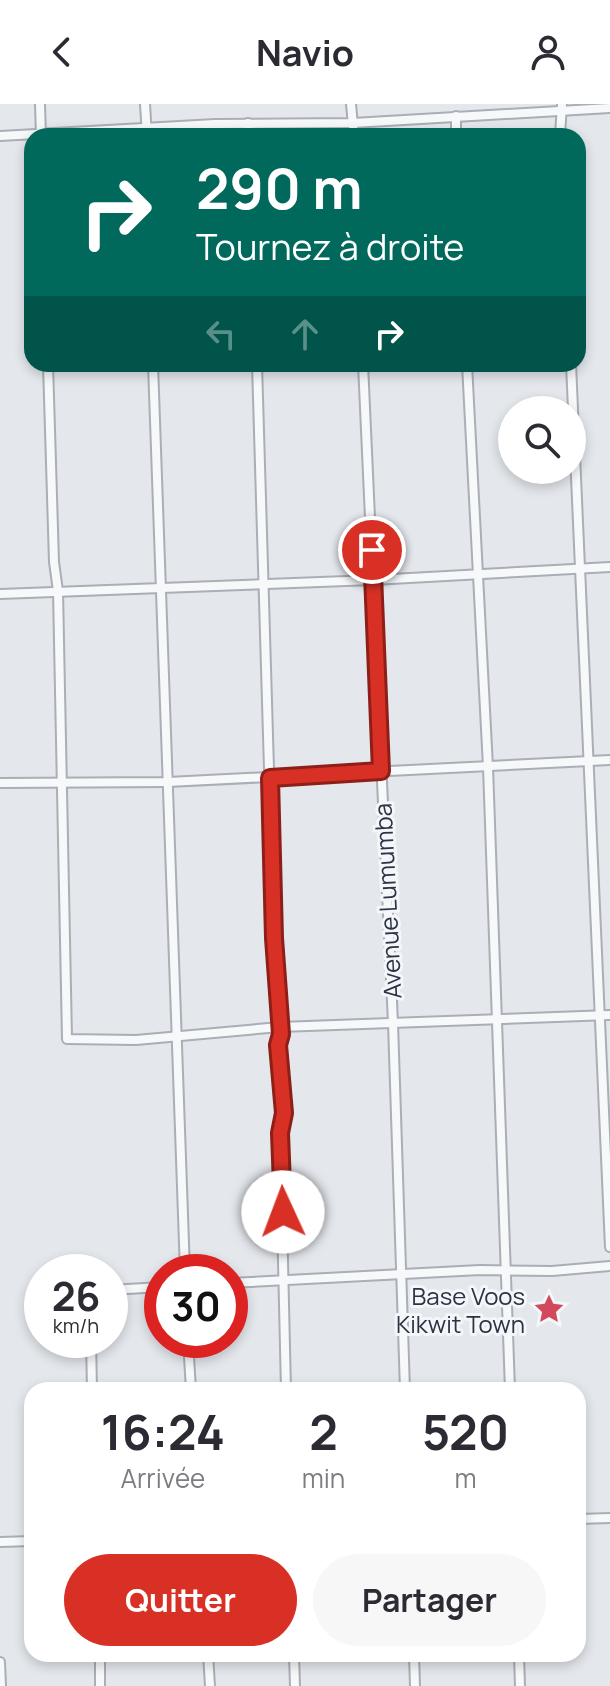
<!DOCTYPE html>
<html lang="fr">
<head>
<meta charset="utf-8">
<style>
	:root { --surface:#fff; --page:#f7f7f7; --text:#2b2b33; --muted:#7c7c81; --accent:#d93025 }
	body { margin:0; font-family:Manrope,sans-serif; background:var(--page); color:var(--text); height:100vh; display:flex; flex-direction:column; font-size:30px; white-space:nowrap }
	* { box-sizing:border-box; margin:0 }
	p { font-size:26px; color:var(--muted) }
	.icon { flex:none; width:44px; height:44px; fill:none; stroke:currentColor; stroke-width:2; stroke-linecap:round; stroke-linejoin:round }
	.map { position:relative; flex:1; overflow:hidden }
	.drawer { position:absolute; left:24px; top:1278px; width:562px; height:280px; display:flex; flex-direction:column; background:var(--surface); border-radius:24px; box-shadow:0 4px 12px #0003 }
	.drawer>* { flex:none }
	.banner { position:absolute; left:24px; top:24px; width:562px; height:244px; border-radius:24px; box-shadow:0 4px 12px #0003; background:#00695c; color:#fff; overflow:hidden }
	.fabs { position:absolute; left:498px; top:292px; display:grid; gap:16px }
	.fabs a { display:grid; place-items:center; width:88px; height:88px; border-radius:50%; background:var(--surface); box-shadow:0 4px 12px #0003; font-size:40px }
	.speed { position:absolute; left:24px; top:1150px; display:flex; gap:16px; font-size:40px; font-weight:700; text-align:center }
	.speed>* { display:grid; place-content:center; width:104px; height:104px; border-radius:50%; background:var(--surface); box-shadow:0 4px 12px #0003; line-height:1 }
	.speed small { font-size:20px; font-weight:400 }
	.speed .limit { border:12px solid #d22; background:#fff; color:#111 }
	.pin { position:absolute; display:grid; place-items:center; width:68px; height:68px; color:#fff; margin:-34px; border:4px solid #fff; border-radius:50%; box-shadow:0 2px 8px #0007 }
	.me { position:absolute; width:88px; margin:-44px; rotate:358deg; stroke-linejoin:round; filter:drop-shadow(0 0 6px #0008) }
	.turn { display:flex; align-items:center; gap:28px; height:168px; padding:0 40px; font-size:36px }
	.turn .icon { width:104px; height:104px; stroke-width:2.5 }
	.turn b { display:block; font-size:56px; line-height:68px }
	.lanes { display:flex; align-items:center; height:76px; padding:0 40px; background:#0003; justify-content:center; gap:40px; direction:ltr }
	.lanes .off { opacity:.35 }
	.eta { display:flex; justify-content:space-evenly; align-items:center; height:136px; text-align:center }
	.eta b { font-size:48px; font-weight:700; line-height:56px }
	.button { display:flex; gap:16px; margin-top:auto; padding:16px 40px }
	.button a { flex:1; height:92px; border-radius:48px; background:var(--accent); color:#fff; font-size:32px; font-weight:700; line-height:92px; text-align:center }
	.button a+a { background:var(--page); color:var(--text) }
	header { display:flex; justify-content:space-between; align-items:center; height:104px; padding:0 40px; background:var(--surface); font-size:36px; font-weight:700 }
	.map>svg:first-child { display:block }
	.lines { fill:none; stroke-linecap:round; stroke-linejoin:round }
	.minor-casing { stroke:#a9aeb7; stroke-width:12 }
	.minor { stroke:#f7f8fa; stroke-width:8 }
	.route-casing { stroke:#8d1f18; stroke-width:20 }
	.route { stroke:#d93025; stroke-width:14 }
	.labels { text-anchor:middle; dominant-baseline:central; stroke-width:6; stroke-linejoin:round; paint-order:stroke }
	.street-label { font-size:24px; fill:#2b3445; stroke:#f4f6f9 }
	.poi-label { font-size:24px; fill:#2b3445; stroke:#f4f6f9; text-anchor:end }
</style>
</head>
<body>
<header><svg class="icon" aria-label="back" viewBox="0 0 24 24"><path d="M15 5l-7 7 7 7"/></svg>Navio<svg class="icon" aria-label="person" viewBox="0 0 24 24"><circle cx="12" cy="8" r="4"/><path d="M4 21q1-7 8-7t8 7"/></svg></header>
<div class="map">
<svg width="610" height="1582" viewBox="0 0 610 1582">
	<rect width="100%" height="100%" fill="#e4e7ec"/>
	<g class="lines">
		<g class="minor-casing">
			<g id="minor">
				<polyline points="40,0 41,32"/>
				<polyline points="145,0 147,32"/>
				<polyline points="351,0 354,32"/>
				<polyline points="456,12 456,32"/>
				<polyline points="248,19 249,32"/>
				<polyline points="0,32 215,20 353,19 610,4"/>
				<polyline points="560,32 562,0"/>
				<polyline points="48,260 54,458 58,487 67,935 136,936 280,923 610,911"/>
				<polyline points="153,260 185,1168"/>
				<polyline points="257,260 274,834 284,1009 280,1029 286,1286"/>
				<polyline points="363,260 393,919 405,1286"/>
				<polyline points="467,260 488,663 510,1286"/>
				<polyline points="571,260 610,1143"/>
				<polyline points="0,490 373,476 610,463"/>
				<polyline points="0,679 168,678 610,656"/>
				<polyline points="230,1179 480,1166 552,1167 610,1162"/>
				<polyline points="110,1186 162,1183"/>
				<polyline points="91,1236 92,1286"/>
				<polyline points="188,1236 191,1286"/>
				<polyline points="578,1415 610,1414"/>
				<polyline points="0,1438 32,1437"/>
				<polyline points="100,1550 100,1582"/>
				<polyline points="208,1550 210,1582"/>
				<polyline points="294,1550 295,1582"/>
				<polyline points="414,1550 415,1582"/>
				<polyline points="519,1550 520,1582"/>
				<polyline points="0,1558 1,1582"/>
			</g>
		</g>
		<use href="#minor" class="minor"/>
	</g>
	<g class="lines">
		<g class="route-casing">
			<polyline id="route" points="283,1108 280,1029 284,1009 278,941 281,930 274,834 270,674 381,667 372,446"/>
		</g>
		<use href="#route" class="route"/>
	</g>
	<defs>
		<g id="sight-bare" transform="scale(2.4)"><path d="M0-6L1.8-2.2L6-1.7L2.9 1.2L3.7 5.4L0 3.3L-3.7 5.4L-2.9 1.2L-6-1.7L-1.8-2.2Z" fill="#d1495b" stroke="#f4f6f9" stroke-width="2.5" paint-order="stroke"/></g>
	</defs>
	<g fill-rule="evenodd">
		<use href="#sight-bare" x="549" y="1205"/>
	</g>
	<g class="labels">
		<g class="street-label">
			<text transform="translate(387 797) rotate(-93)">Avenue Lumumba</text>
		</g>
		<g class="poi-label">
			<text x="525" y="1191">Base Voos<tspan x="525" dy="28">Kikwit Town</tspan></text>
		</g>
	</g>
</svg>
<div class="fabs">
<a><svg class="icon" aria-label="search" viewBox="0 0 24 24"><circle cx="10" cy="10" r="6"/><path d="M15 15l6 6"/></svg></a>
</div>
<div class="speed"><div>26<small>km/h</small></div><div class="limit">30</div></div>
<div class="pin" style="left:372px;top:446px;background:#d93025"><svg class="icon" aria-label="arrive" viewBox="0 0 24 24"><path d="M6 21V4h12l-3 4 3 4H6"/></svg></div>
<svg class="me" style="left:283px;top:1108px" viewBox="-20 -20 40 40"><circle r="19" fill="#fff"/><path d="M0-13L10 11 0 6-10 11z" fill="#d93025"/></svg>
<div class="banner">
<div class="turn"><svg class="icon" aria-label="right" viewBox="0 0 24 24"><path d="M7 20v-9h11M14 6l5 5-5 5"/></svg><div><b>290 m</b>Tournez à droite</div></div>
<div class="lanes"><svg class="icon off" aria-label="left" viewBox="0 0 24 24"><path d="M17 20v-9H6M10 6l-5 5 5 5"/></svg><svg class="icon off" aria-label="ahead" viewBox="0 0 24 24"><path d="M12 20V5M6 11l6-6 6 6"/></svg><svg class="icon" aria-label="right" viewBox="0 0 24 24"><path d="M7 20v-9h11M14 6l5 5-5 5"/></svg></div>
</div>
<section class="drawer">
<div class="eta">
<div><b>16:24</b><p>Arrivée</p></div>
<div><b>2</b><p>min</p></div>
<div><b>520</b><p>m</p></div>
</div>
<div class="button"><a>Quitter</a><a>Partager</a></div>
</section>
</div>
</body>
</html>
